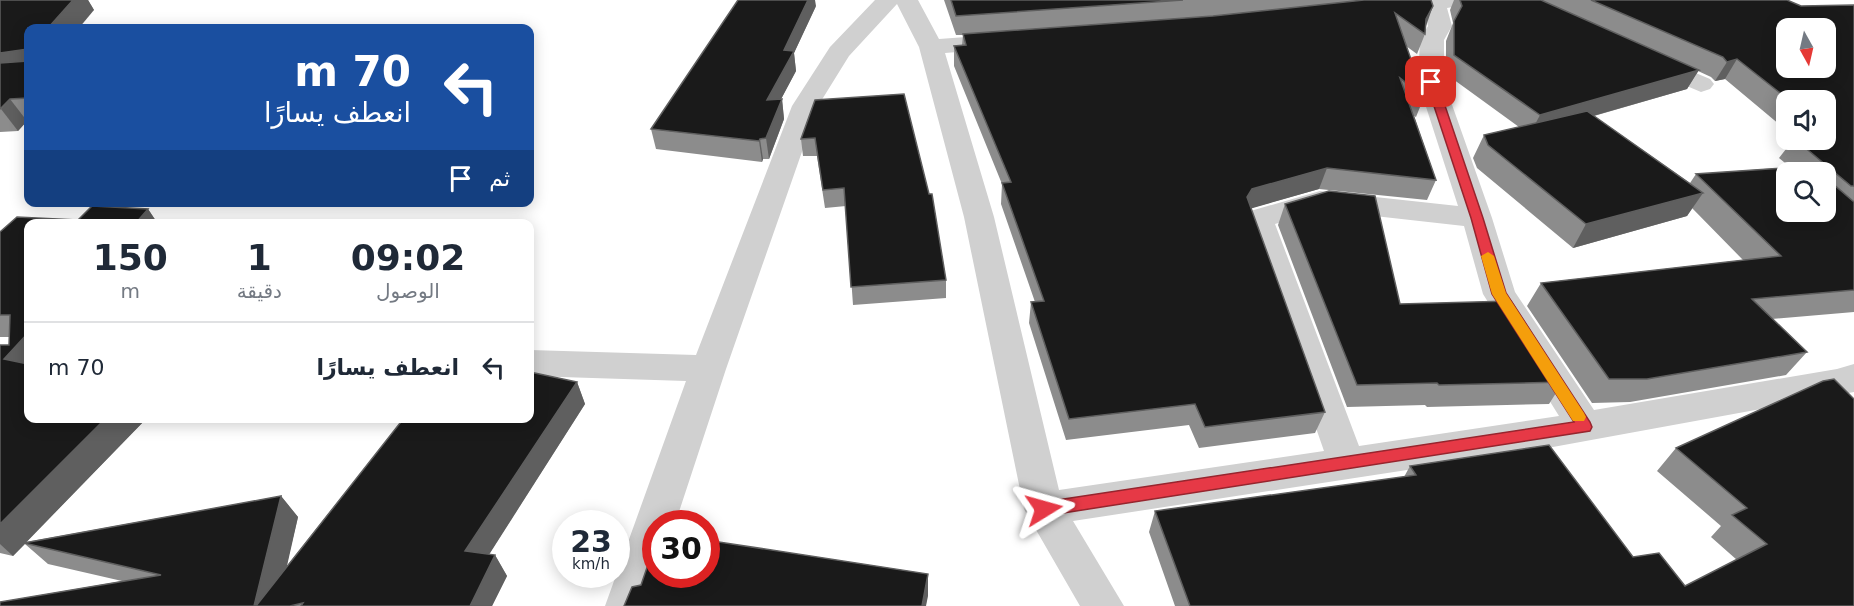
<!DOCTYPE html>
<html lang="ar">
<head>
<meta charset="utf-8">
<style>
	:root { --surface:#fff; --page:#f6f6f7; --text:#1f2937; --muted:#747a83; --line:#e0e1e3 }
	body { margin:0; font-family:"DejaVu Sans","Noto Sans Arabic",sans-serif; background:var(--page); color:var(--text); direction:rtl; height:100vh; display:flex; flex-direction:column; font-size:22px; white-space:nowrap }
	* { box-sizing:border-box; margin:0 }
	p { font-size:20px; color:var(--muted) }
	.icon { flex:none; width:33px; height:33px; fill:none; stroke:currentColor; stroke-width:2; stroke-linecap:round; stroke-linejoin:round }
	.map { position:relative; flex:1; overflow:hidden; direction:ltr }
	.side { position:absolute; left:24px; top:219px; width:510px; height:204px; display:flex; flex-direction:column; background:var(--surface); border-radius:12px; box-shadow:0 3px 15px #0003; direction:rtl }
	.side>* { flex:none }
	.guide { position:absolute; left:24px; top:24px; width:510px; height:183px; border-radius:12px; box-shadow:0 3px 15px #0003; direction:rtl; background:#1a4fa0; color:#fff; overflow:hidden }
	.needle { width:39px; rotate:172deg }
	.controls { position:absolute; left:1776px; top:18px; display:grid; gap:12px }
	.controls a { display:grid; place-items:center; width:60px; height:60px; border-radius:12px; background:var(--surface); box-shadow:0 3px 15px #0003; font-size:30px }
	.speed { position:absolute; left:552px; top:510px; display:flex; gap:12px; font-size:30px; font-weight:700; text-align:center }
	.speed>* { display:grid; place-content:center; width:78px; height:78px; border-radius:50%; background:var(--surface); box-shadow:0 3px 15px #0003; line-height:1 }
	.speed small { font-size:15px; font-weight:400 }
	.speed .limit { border:9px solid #d22; background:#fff; color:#111 }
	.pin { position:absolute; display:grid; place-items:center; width:51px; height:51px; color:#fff; margin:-26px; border-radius:12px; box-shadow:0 3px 9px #0006 }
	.me { position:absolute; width:66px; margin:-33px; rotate:82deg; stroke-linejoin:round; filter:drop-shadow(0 0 4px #0008) }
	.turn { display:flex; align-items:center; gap:21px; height:126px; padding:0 24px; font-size:27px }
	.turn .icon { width:78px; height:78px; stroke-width:2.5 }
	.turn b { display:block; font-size:42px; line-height:51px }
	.then { display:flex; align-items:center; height:57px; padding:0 24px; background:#0003; gap:12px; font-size:22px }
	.eta { display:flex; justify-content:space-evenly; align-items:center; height:102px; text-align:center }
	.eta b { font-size:36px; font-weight:800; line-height:42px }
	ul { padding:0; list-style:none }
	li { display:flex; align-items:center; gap:18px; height:90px; padding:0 24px; border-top:2px solid var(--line) }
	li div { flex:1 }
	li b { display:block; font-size:22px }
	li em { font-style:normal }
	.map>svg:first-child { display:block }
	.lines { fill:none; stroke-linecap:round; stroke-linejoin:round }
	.street { fill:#d0d0d0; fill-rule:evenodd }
	.wall { fill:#8c8c8c; fill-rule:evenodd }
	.shaded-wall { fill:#5f5f5f }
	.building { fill:#1a1a1a; stroke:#5f5f5f; stroke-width:1.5; fill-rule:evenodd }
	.route { fill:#e63946; stroke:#96252e; stroke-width:1.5 }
	.slow { fill:#f59e0b }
</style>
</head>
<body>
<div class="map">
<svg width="1854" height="606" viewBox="0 0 1854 606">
	<rect width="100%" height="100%" fill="#fff"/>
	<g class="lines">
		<g class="street">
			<path d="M 875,0 L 918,0 L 939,39 L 1007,34 L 1016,36 L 1019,41 L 1016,46 L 1007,48 L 945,53 L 994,217 L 1059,490 L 1324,451 L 1243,219 L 1247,212 L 1320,191 L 1458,206 L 1418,82 L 1420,40 L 1428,26 L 1424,10 L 1387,13 L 1379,11 L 1375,6 L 1383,0 L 1469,0 L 1465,5 L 1447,8 L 1452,26 L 1444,40 L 1444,82 L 1492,218 L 1515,292 L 1594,410 L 1837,369 L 1854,364 L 1854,392 L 1531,451 L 1073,521 L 1124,606 L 1080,606 L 1024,509 L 964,217 L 919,47 L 897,4 L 849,56 L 818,106 L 726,369 L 675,524 L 656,524 L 656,574 L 658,574 L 647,606 L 605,606 L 686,381 L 530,376 L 530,350 L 696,355 L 792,106 L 830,47 ZM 1321,210 L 1464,226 L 1483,294 L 1559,416 L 1359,446 L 1275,224 Z"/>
			<polygon points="1653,55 1710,79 1714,84 1710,89 1701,92 1644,68 1640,63 1644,58"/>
		</g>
	</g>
	<g class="wall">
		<polygon points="0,0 88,0 94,10 28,28 28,121 27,121 18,131 0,132"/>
		<polygon points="944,0 1431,0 1425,26 1425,34 1417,54 1406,46 1424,97 1416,117 1414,116 1436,180 1427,200 1319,189 1251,208 1325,412 1315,433 1199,448 1189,425 1066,440 1029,323 1031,302 1035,302 1001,204 1002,184 954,66 954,46 962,45 963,35 956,35"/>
		<path d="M 1454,0 L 1787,0 L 1801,6 L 1854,5 L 1854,312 L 1772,319 L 1807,352 L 1786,375 L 1630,402 L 1592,403 L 1527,306 L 1541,283 L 1743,260 L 1692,208 L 1687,216 L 1573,248 L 1477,168 L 1473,158 L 1484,135 L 1519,127 L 1446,74 L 1446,41 L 1453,23 L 1450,10 ZM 1698,71 L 1711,77 L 1715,81 L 1725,79 L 1786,130 L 1786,100 L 1826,100 L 1826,140 L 1793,140 L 1779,158 L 1790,167 L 1696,174 L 1690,183 L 1594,116 L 1687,89 ZM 1786,172 L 1826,172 L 1826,212 Z"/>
		<polygon points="816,6 794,53 796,71 781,99 782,99 784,119 769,159 763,159 762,162 656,149 651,129"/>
		<polygon points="815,100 946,280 946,298 853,305 846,206 825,208 817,156 803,156 801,139"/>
		<polygon points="1285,204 1400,304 1563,382 1549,404 1427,407 1425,405 1347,407 1278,225"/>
		<polygon points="92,206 148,209 158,224 28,224 28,418 147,418 26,542 281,496 298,517 286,567 404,418 530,418 530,372 577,382 585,404 489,554 495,555 507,576 492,606 0,606 0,602 122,581 48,564 25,544 13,556 0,553 0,345 9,345 9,337 0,337 0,232 17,217 78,220"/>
		<polygon points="1823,381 1854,606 1175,606 1149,532 1155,511 1404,477 1410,466 1633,557 1685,586 1737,560 1711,537 1721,526 1657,471 1676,448"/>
	</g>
	<g class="shaded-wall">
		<polygon points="73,0 88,0 94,10 79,28 48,28"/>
		<polygon points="808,0 815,0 816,6 794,53 796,71 770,120 767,100 784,50"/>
		<polygon points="1433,6 1426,26 1426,19"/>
		<polygon points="28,49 28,72 0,76 0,53"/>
		<polygon points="1737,59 1725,79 1715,81 1727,62"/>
		<polygon points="1699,70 1687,89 1530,134 1540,115"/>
		<polygon points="10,99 27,121 18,131 1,109"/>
		<polygon points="782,99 784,119 769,159 766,138"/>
		<polygon points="760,139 763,159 762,162 759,141"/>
		<polygon points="1327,168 1319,189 1246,210 1247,197 1252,189"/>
		<polygon points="1703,193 1687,216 1573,248 1586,224"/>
		<polygon points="148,209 158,224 135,224"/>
		<polygon points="28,333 28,377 4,359"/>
		<polygon points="577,382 585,404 478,572 465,551"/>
		<polygon points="106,418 147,418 13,556 0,544 0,524"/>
		<polygon points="281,496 298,517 278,606 254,606"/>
		<polygon points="495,555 507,576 492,606 470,606"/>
		<polygon points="928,574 928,596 926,606 922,606"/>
	</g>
	<g class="building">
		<polygon points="0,0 73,0 48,28 28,28 28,49 0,53"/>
		<polygon points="738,0 808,0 784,50 794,51 767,100 782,99 766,138 760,139 759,141 651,129"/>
		<polygon points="951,0 1183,0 956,16"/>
		<polygon points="1364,0 1431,0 1433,6 1426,19 1425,34 1395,13 1424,97 1400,78 1436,180 1327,168 1252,189 1247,197 1325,412 1205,427 1195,404 1069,419 1031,302 1044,301 1002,183 1011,182 954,46 966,45 963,34 1213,16"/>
		<polygon points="1460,0 1541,0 1699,70 1540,115 1454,55 1454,21 1462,6"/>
		<path d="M 1591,0 L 1787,0 L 1801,6 L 1854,5 L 1854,186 L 1851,186 L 1796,140 L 1826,140 L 1826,136 L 1832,136 L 1826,130 L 1826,100 L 1789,100 L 1737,59 L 1727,62 L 1723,57 ZM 1786,28 L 1826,28 L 1826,68 L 1786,68 Z"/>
		<polygon points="28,61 28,98 10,99 0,109 0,63"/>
		<polygon points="904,94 929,194 932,194 946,280 851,287 844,188 823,190 815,138 801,139 815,100"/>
		<polygon points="1587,111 1703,193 1586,224 1488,145 1484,135"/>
		<polygon points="1811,166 1819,172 1786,172 1786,212 1826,212 1826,178 1854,202 1854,290 1752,299 1807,352 1647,379 1609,379 1541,283 1781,256 1696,174"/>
		<polygon points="1329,191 1375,196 1400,304 1511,301 1563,382 1439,385 1437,383 1357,385 1285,204"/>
		<polygon points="92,206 148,209 135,224 28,224 28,333 4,359 28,364 28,418 106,418 0,524 0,345 9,345 10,315 0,315 0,232 17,217 78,220"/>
		<polygon points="530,372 577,382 465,551 495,555 470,606 301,606 303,603 290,606 256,606 404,418 530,418"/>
		<polygon points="1834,379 1854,399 1854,606 1190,606 1155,511 1416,475 1410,466 1549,445 1633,557 1659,553 1685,586 1767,544 1732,515 1747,508 1676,448 1823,381"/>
		<polygon points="281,496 254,606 0,606 0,602 161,575 24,543"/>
		<polygon points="655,532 656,574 706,574 706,540 928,574 922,606 624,606 632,587 641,585 652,553 650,542"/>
	</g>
	<polygon class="route" points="1431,79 1437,82 1483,218 1506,293 1590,422 1592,427 1590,431 1044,516 1038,514 1036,509 1038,504 1044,502 1574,422 1492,294 1471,218 1426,82"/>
	<polygon class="slow" points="1488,252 1494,256 1506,293 1584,413 1586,417 1584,421 1573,421 1492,294 1481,256"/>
</svg>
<div class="controls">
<a><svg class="needle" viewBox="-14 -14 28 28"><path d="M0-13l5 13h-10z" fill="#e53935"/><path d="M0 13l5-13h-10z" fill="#747a83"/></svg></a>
<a><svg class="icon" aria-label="sound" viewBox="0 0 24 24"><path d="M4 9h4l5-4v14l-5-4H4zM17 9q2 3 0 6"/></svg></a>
<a><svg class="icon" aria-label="search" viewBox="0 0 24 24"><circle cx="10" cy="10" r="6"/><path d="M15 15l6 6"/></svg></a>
</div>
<div class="speed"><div>23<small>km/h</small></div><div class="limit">30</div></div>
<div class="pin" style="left:1431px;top:82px;background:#d93025"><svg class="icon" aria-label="arrive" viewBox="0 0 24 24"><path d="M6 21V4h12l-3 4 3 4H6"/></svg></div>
<svg class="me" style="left:1044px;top:509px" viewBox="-20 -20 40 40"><path d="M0-17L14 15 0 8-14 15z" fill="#e63946" stroke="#fff" stroke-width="4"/></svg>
<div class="guide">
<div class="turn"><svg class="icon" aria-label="left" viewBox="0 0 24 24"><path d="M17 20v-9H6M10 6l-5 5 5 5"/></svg><div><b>70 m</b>انعطف يسارًا</div></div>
<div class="then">ثم<svg class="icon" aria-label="arrive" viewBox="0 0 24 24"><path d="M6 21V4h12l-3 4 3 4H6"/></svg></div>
</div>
<section class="side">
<div class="eta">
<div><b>09:02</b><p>الوصول</p></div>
<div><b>1</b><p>دقيقة</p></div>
<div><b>150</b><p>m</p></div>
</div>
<ul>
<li><svg class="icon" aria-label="left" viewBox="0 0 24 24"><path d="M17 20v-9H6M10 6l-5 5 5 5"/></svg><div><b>انعطف يسارًا</b></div><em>70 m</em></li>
</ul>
</section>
</div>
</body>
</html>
